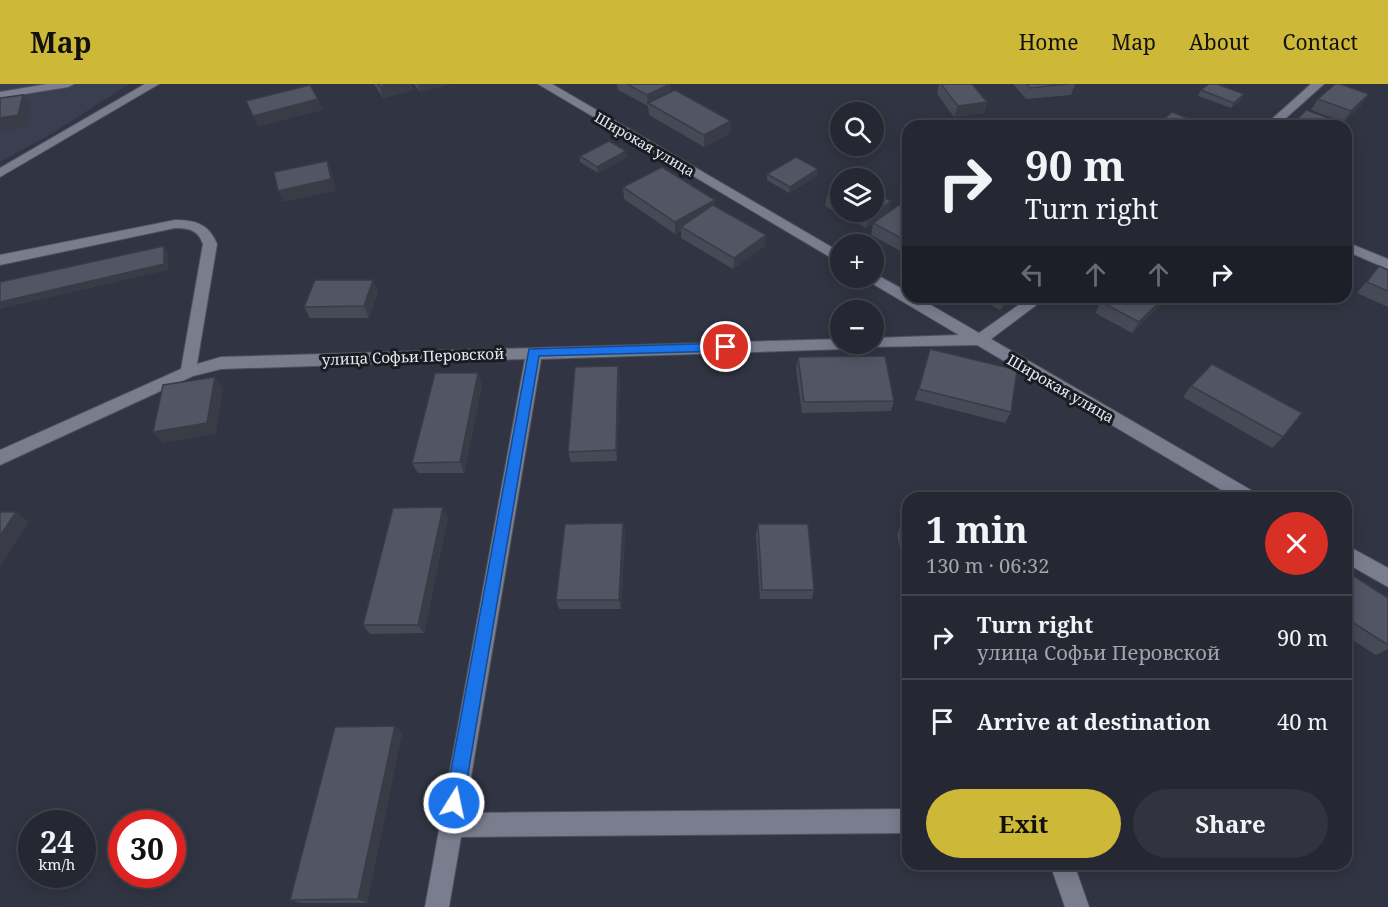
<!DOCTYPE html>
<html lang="en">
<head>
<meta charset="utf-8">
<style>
	:root { --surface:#252732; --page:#31333e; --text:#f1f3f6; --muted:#a3a5ac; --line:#42444d; --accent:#ceb837 }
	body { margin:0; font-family:"Noto Serif",serif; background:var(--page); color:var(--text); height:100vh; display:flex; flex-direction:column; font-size:22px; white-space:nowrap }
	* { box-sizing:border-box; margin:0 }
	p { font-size:20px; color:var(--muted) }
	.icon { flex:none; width:33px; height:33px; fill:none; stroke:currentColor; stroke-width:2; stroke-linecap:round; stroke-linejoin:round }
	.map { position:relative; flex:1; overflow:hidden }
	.panel { position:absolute; left:902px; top:408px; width:450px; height:378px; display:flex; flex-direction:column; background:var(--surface); border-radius:18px; box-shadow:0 3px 15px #0003,0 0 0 2px var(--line) }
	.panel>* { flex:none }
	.top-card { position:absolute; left:902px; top:36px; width:450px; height:183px; border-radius:18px; box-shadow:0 3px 15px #0003,0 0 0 2px var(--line); background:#252732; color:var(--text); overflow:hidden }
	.tools { position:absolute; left:830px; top:18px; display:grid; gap:12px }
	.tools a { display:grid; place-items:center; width:54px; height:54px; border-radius:50%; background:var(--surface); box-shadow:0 3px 15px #0003,0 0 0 2px var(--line); font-size:30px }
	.speed { position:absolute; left:18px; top:726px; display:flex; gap:12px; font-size:30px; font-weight:700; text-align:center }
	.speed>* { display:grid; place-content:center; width:78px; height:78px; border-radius:50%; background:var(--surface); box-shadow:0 3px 15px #0003,0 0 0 2px var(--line); line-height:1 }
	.speed small { font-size:15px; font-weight:400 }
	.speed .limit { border:9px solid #d22; background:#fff; color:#111 }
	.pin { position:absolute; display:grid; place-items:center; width:51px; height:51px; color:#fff; margin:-26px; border:3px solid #fff; border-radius:50%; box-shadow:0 2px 6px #0007 }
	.me { position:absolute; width:66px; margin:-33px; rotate:10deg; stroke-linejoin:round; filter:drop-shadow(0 0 4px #0008) }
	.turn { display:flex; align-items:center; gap:21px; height:126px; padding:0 24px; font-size:27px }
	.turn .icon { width:78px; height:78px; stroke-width:2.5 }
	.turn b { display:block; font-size:42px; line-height:51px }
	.lanes { display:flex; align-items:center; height:57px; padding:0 24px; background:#0003; justify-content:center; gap:30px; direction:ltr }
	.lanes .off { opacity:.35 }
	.round { display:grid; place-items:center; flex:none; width:63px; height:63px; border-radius:32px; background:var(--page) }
	.overview { display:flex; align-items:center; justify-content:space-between; height:102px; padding:0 24px }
	h1 { font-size:36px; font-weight:700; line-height:45px }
	.button { display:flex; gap:12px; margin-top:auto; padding:12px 24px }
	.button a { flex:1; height:69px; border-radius:36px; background:var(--accent); color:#111; font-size:24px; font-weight:700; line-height:69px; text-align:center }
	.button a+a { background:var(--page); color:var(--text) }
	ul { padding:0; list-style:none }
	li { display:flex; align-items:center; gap:18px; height:84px; padding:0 24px; border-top:2px solid var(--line) }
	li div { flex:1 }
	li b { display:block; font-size:22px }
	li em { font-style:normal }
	header { display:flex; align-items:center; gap:36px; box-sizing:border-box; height:84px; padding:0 30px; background:var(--accent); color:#111 }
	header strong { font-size:28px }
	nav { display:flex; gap:33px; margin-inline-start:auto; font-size:21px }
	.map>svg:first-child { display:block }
	.built { fill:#3a3e51 }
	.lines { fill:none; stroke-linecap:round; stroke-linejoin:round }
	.minor-casing { stroke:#4f525d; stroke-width:2 }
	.minor { fill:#797d8e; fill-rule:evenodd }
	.wall { fill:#464956 }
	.shaded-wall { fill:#393c46 }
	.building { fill:#515564; stroke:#393c46; stroke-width:1.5 }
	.route { fill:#1a73e8; stroke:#114b97; stroke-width:1.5 }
	.labels { text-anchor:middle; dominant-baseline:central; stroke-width:6; stroke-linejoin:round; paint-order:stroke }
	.far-street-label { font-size:14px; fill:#e7eaf3; stroke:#1a1c22 }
	.street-label { font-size:15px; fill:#e7eaf3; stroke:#1a1c22 }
</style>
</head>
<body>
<header>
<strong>Map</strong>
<nav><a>Home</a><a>Map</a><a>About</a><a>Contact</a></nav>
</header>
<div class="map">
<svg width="1388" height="823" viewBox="0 0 1388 823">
	<rect width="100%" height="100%" fill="#313442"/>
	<polygon class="built" points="0,0 129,0 53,49 0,78"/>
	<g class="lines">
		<g class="minor-casing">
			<g id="minor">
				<polygon points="47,0 74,0 68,3 0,14 0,8"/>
				<polygon points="145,0 159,0 0,93 0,84"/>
				<polygon points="538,0 552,0 840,168 840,179"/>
				<polygon points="1311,0 1324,0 1277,42 1264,42"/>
				<path d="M 175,136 C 195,136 209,140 217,160 L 197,280 L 221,273 L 840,255 L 840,260 L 852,260 L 850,264 L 845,265 L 541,275 L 465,729 L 908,725 L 908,749 L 461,753 L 449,823 L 425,823 L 525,275 L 221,285 L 193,292 L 0,381 L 0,366 L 181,285 L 203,160 C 198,146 189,144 175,144 L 0,181 L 0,171 Z"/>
				<polygon points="1346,158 1388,175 1388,185 1346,167"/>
				<polygon points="873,189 908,208 908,213 917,213 979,249 1030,213 1047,213 991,255 1256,409 1259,414 1235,414 977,261 868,263 866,260 873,260 873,254 959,251 868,197 866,194 873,194"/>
				<polygon points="1346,461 1388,484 1388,503 1346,479"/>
				<polygon points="1050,780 1074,780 1089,823 1065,823"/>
			</g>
		</g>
		<use href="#minor" class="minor"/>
	</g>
	<g class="wall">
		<polygon points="374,0 411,0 413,6 383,14"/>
		<polygon points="414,0 451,0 420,8"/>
		<polygon points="617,0 670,0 670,9 731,37 731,49 704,63 649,31 648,22 618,6"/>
		<polygon points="939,0 972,0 987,18 984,29 954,33 937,10"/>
		<polygon points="1013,0 1075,0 1071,11 1026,15"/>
		<polygon points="1201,6 1241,16 1231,24 1198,12"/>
		<polygon points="1318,15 1361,22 1343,38 1311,26"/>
		<polygon points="1163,36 1202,42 1160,42"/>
		<polygon points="580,72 627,73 598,89 580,78"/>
		<polygon points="767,90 818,91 789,109 767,96"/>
		<polygon points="840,102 840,128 873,128 891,117 888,129 908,125 908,171 871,151 873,140 866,144 825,122 827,110"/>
		<polygon points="623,103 765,162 733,185 681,154 681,147 675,150 624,115"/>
		<polygon points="1379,182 1388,186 1388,223 1357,209"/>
		<polygon points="378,207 369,234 310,234 304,223"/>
		<polygon points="976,213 1016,213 1000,226"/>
		<polygon points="1101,218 1160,221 1132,249 1095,229"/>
		<polygon points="930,265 1011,328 1005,339 915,316"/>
		<polygon points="798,273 894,317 891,327 802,329 796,285"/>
		<polygon points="618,282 620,293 617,377 571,378 568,368"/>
		<polygon points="482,300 464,389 418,389 412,379"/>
		<polygon points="1191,302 1283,353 1272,364 1183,313"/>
		<polygon points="448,433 424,549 370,550 363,541"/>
		<polygon points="623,439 625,449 621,525 559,525 556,516"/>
		<polygon points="758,440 814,506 812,515 760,515 756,450"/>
		<polygon points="901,440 908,440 908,505 897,450"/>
		<polygon points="1346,487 1388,514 1388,565 1376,571 1346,552"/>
		<polygon points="395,642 402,649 367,819 301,819 290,816"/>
	</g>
	<g class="shaded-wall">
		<polygon points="390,0 411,0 413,6 383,14 380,3"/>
		<polygon points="418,0 451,0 420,8"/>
		<polygon points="670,0 670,11 648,19 648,22 647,11"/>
		<polygon points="1244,10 1241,16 1231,24 1234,19"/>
		<polygon points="1369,10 1361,22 1343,38 1351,27"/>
		<polygon points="23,11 31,22 26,43 0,47 0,34"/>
		<polygon points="318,15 323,26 258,43 253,32"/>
		<polygon points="987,18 984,29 954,33 958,22"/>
		<polygon points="731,37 731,49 704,63 704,51"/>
		<polygon points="626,67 627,73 598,89 597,83"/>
		<polygon points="327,77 332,89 336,107 283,118 278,107"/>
		<polygon points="818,85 818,91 789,109 790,103"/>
		<polygon points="715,116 715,127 681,143 681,147 675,150 675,138"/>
		<polygon points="891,117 888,129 866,144 869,133"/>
		<polygon points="766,151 765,162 733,185 734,174"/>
		<polygon points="164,162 168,168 168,186 0,225 0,218"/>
		<polygon points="373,196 378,207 369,234 364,222"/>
		<polygon points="1008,213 1016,213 1000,226 1005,215"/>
		<polygon points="1164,213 1165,213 1160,221 1132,249 1139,238"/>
		<polygon points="618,282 620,293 617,377 616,366"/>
		<polygon points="478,289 482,300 464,389 460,378"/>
		<polygon points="215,293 223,304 216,350 163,359 153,348"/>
		<polygon points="443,423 448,433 424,549 418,541"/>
		<polygon points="16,428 29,438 0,483 0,452"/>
		<polygon points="623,439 625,449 621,525 619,516"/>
		<polygon points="395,642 402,649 367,819 358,815"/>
	</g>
	<g class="building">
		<polygon points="378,0 390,0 380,3"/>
		<polygon points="627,0 670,0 647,11"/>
		<polygon points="941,0 972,0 987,18 958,22"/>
		<polygon points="1027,0 1069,0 1030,4"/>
		<polygon points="1209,0 1217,0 1244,10 1234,19 1201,6"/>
		<polygon points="1335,0 1340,0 1369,10 1351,27 1318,15"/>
		<polygon points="310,1 318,15 253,32 246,17"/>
		<polygon points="675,6 731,37 704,51 648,19"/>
		<polygon points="23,11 18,31 0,34 0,14"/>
		<polygon points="1306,26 1340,38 1336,42 1291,42"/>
		<polygon points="1172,28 1203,40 1201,42 1178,42 1163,36"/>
		<polygon points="609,57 626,67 597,83 580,72"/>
		<polygon points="796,73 818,85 790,103 767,90"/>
		<polygon points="327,77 331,95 278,107 274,88"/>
		<polygon points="662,83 715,116 675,138 623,103"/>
		<polygon points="840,102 840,117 827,110"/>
		<polygon points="873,108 891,117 869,133 859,128 873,128"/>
		<polygon points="713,121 766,151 734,174 681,143"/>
		<polygon points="899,121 908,125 908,158 873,139"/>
		<polygon points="164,162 164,180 0,218 0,198"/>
		<polygon points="1379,182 1388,186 1388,207 1367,198"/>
		<polygon points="315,196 373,196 364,222 304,223"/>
		<polygon points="1106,213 1164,213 1139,238 1101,218"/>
		<polygon points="930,265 1017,286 1011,328 919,305"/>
		<polygon points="885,272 894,317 804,318 798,273"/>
		<polygon points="1212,280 1302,329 1283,353 1191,302"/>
		<polygon points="618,282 616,366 568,368 575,283"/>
		<polygon points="435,289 478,289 460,378 412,379"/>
		<polygon points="215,293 207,339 153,348 163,301"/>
		<polygon points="443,423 418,541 363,541 393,424"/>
		<polygon points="0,428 16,428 0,452"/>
		<polygon points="623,439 619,516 556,516 565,440"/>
		<polygon points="758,440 808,440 814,506 762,506"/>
		<polygon points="901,440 908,440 908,472"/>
		<polygon points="1346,487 1388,514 1388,561 1346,534"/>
		<polygon points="395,642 358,815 290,816 335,643"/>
	</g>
	<polygon class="route" points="726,259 731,263 726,267 539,272 463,719 460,725 454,728 448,725 445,719 529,265"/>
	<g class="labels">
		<g class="far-street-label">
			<text transform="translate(645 60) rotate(30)">Широкая улица</text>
		</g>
		<g class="street-label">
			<text transform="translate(413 272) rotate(-2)">улица Софьи Перовской</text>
			<text transform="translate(1061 304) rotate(30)">Широкая улица</text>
		</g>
	</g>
</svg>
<div class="tools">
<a><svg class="icon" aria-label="search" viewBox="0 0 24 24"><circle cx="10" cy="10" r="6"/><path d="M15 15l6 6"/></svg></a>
<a><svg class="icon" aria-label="layers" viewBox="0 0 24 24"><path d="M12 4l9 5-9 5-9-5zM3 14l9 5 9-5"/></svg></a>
<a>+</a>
<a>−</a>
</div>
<div class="speed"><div>24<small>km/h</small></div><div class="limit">30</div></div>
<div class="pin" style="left:726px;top:263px;background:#d93025"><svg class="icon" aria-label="arrive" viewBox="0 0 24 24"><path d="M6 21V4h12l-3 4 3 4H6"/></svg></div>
<svg class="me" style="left:454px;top:719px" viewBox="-20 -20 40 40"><circle r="17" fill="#1a73e8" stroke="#fff" stroke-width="3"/><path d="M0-11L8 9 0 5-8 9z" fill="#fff"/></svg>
<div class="top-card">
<div class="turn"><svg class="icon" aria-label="right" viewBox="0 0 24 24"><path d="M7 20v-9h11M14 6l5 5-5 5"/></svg><div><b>90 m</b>Turn right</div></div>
<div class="lanes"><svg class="icon off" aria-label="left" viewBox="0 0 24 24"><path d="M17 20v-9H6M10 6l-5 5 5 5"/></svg><svg class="icon off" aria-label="ahead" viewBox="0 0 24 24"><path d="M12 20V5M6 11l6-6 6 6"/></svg><svg class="icon off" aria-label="ahead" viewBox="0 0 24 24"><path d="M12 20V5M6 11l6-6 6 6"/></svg><svg class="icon" aria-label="right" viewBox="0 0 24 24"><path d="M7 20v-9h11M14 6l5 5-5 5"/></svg></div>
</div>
<section class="panel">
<div class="overview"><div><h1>1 min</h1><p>130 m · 06:32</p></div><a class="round" style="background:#d93025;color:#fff"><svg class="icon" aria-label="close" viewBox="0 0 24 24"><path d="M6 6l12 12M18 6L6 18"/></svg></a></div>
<ul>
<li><svg class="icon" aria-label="right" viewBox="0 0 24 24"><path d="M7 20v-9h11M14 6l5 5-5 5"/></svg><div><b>Turn right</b><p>улица Софьи Перовской</p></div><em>90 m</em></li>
<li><svg class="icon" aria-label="arrive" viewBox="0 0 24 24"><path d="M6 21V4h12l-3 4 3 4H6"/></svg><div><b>Arrive at destination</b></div><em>40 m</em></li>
</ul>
<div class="button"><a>Exit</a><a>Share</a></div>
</section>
</div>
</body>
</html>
